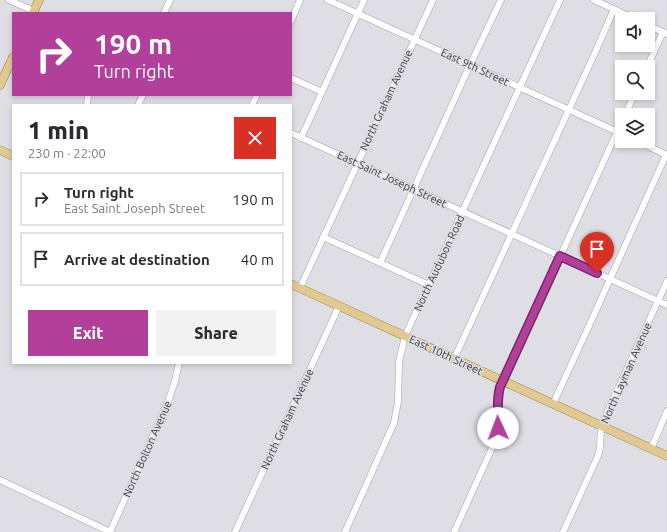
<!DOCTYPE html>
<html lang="en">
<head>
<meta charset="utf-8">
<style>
	:root { --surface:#fff; --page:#f2f2f3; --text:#2b2b33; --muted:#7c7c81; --line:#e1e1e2; --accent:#b23f9a }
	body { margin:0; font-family:Ubuntu,sans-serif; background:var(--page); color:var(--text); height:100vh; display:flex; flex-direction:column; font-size:15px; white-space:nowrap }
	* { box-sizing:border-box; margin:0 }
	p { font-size:13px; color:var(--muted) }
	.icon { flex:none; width:22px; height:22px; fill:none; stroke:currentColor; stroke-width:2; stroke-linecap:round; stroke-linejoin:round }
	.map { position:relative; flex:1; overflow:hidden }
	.drawer { position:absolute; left:12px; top:104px; width:280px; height:260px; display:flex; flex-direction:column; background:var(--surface); border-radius:0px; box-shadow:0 2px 6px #0003 }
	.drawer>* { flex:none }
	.guide { position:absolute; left:12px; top:12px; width:280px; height:84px; border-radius:0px; box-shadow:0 2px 6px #0003; background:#b23f9a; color:#fff; overflow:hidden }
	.fabs { position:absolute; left:615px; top:12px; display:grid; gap:8px }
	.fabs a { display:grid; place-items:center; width:40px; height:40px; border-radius:0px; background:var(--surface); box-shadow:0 2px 6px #0003; font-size:20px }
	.pin { position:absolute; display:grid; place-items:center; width:34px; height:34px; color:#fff; margin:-41px -17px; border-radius:50% 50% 50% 0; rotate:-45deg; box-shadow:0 0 4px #0007 }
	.pin .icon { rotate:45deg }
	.me { position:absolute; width:44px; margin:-22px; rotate:358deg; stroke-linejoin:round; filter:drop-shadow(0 0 3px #0008) }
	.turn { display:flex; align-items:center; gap:14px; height:84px; padding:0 16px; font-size:18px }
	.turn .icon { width:52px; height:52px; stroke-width:2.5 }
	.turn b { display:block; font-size:28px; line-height:34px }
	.round { display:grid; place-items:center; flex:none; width:42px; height:42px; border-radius:0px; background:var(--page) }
	.summary { display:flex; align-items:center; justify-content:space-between; height:68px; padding:0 16px }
	h1 { font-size:24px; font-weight:800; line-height:30px }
	.primary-button { display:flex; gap:8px; margin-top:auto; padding:8px 16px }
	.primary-button a { flex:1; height:46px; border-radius:0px; background:var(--accent); color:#fff; font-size:16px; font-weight:800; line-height:46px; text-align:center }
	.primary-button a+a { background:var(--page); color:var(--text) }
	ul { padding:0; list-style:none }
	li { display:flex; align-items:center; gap:12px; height:54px; margin:0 8px 6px; padding:0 8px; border:2px solid var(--line); border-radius:0px }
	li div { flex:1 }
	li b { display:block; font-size:15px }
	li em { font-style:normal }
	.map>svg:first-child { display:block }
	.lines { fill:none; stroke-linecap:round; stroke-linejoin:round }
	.minor-casing { stroke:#a3a3a9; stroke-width:7 }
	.major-casing { stroke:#998145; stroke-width:9 }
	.minor { stroke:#fff; stroke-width:6 }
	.major { stroke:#e0ca91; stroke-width:8 }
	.route-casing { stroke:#742964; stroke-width:10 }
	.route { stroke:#b23f9a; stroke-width:7 }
	.labels { text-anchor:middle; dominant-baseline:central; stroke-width:3; stroke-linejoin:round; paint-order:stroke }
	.street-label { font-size:11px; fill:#3d3d3f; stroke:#dedee4 }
</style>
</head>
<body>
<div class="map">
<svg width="667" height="532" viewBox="0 0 667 532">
	<rect width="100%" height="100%" fill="#dedee4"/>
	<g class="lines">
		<g class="minor-casing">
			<g id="minor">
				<polyline points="9,0 34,11"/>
				<polyline points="328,0 622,134"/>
				<polyline points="594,0 635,19"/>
				<polyline points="164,13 170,0"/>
				<polyline points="291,21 300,0"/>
				<polyline points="648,25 667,34"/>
				<polyline points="647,67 663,32"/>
				<polyline points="291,78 322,92"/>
				<polyline points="87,105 88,95"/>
				<polyline points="138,105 143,95"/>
				<polyline points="252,105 257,95"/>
				<polyline points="625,115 635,93"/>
				<path d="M 291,133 C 416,190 541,248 667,305"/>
				<polyline points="301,138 364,0"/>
				<polyline points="637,141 667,155"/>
				<polyline points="323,237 429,285"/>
				<polyline points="380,263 470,65 501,0"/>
				<polyline points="300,288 433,0"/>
				<polyline points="454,359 594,55 614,9"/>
				<polyline points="553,404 594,315 610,279 666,155"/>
				<polyline points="651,449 667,411"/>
				<polyline points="0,480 110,532"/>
				<polyline points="110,532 168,402 175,381 179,363"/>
				<polyline points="235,532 339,306"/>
				<polyline points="345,532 394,423 398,402 399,362 405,336 560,0"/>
				<path d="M 454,532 L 497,437 C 501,418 495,402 502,384 L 622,121"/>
				<polyline points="563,532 598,456 600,447 601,426 667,281"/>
			</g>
		</g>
		<g class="major-casing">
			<g id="major">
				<polyline points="33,13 39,0"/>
				<polyline points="0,85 13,57"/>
				<polyline points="0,150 13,156"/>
				<polyline points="291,284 667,456"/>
			</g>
		</g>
		<use href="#minor" class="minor"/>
		<use href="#major" class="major"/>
	</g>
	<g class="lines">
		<g class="route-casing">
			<path id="route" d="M 498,428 C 499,414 496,401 500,387 L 560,256 L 597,273"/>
		</g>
		<use href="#route" class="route"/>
	</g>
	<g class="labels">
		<g class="street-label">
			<text transform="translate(475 67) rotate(25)">East 9th Street</text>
			<text transform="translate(386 100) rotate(-65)">North Graham Avenue</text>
			<text transform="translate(392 179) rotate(25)">East Saint Joseph Street</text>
			<text transform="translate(439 263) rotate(-65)">North Audubon Road</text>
			<text transform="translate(446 355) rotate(25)">East 10th Street</text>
			<text transform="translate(626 373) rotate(-66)">North Layman Avenue</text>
			<text transform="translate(287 419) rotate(-65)">North Graham Avenue</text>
			<text transform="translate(147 449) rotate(-66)">North Bolton Avenue</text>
		</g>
	</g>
</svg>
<div class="fabs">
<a><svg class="icon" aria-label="sound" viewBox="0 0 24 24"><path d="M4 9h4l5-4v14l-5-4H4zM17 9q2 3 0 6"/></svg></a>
<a><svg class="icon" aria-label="search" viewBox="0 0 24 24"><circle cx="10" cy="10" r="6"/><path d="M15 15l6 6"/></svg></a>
<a><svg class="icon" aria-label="layers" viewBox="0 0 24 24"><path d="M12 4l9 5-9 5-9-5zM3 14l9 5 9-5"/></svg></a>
</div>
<div class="pin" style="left:597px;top:273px;background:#d93025"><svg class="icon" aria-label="arrive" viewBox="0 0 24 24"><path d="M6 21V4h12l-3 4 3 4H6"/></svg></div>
<svg class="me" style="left:498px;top:428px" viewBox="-20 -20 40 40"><circle r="19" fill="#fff"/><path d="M0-13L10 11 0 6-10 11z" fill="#b23f9a"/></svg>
<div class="guide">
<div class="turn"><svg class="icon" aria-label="right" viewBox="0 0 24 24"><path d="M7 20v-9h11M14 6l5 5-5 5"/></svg><div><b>190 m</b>Turn right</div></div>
</div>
<section class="drawer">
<div class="summary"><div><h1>1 min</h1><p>230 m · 22:00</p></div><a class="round" style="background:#d93025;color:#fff"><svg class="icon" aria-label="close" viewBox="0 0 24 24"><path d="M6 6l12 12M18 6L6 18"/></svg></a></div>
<ul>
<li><svg class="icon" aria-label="right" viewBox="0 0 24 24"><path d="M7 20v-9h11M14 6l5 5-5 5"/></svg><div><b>Turn right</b><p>East Saint Joseph Street</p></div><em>190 m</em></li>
<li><svg class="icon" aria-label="arrive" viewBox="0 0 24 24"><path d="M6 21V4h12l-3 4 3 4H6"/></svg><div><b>Arrive at destination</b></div><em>40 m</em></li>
</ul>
<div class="primary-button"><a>Exit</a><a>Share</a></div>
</section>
</div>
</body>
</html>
